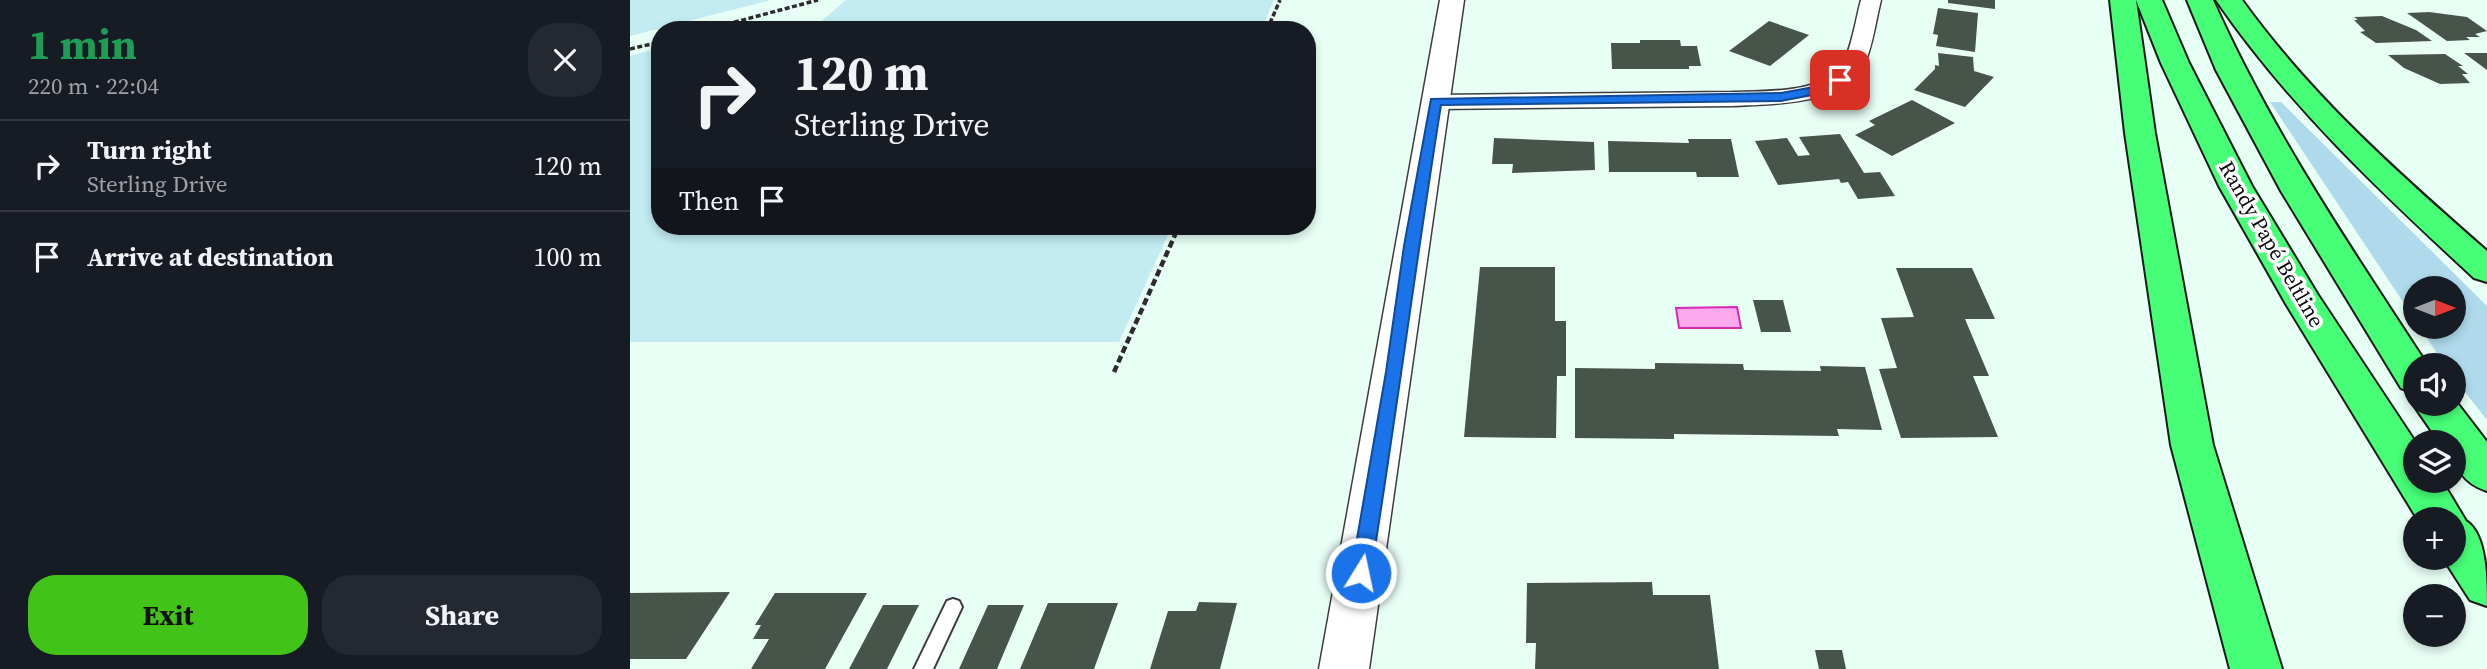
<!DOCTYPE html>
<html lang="en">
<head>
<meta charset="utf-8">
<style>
	:root { --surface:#171b24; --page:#242831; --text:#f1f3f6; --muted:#9ea1a6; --line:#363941; --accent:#42c319 }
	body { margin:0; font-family:"Source Serif 4",serif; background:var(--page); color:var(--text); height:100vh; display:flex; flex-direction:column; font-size:26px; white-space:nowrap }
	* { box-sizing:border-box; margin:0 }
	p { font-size:23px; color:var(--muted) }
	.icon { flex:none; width:38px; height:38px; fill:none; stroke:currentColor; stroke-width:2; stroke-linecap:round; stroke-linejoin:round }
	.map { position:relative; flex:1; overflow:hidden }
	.details { display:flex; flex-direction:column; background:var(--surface); width:630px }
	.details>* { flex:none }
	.top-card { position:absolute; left:21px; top:21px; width:665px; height:214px; border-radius:28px; box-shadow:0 4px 10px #0003; background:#171b24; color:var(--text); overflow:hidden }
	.needle { width:46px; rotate:90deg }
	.fabs { position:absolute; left:1773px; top:276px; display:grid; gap:14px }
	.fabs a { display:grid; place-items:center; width:63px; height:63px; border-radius:50%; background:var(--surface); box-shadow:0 4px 10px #0003; font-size:35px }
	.pin { position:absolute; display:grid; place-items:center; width:60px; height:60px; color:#fff; margin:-30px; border-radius:14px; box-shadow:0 4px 10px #0006 }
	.me { position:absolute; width:77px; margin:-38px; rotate:10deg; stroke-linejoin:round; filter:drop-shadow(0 0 5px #0008) }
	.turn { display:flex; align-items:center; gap:24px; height:147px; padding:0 28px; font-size:32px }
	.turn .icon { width:91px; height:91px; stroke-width:2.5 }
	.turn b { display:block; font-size:49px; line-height:60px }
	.then { display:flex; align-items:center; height:66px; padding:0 28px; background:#0003; gap:14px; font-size:26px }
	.round { display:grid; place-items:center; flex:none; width:74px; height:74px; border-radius:28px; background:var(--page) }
	.headline { display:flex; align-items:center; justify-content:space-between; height:119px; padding:0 28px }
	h1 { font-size:42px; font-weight:700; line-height:52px; color:#1e9e55 }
	.action { display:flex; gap:14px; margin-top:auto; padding:14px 28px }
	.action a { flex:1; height:80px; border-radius:28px; background:var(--accent); color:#111; font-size:28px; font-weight:700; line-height:80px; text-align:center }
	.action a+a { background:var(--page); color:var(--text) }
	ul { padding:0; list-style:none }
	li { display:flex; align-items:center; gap:21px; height:91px; padding:0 28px; border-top:2px solid var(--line) }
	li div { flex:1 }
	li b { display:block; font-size:26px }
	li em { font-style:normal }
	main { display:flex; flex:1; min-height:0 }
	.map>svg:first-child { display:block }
	.green { fill:#afdaec }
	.pitch { fill:#c2ebf2 }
	.water { fill:#fba8ec; stroke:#d72ab3; stroke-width:2 }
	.building { fill:#465449 }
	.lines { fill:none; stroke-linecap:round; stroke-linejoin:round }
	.service-casing { stroke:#3d3d3d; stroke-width:4 }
	.minor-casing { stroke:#3d3d3d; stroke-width:3 }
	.tertiary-casing { stroke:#3d3d3d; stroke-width:3 }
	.motorway-casing { stroke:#1b1b1b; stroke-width:4 }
	.path-far1 { stroke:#2c2c2c; stroke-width:3.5; stroke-dasharray:5 2.5; stroke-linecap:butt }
	.path { stroke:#2c2c2c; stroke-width:4.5; stroke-dasharray:7 3.5; stroke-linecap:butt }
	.service { fill:#fff; fill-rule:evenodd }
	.minor { fill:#fff; fill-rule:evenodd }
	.tertiary { fill:#fff; fill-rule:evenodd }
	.motorway { fill:#46ff77; fill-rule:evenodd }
	.route { fill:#1a73e8; stroke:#114b97; stroke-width:2 }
	.labels { text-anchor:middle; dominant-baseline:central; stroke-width:7; stroke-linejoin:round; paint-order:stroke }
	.street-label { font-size:21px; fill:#0a0a0a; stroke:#fff }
</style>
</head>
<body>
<main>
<section class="details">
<div class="headline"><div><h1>1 min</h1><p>220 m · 22:04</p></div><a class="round"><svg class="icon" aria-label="close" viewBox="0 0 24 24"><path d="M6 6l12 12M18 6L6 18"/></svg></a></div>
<ul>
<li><svg class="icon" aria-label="right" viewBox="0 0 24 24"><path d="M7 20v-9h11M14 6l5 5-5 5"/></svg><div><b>Turn right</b><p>Sterling Drive</p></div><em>120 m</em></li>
<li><svg class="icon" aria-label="arrive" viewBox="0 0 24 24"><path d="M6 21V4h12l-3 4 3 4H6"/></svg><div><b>Arrive at destination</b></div><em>100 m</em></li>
</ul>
<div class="action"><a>Exit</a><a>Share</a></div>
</section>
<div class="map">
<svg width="1857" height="669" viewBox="0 0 1857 669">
	<rect width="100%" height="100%" fill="#e8fff6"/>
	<polygon class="green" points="1640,102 1651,102 1857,306 1857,420 1824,378 1824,366 1815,366 1790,327 1824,327 1824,289 1785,289 1785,320"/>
	<g class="pitch">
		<polygon points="0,0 141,0 0,36"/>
		<polygon points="216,0 644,0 631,30 181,30"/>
		<polygon points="30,48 30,226 542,226 489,342 0,342 0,56"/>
	</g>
	<polygon class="water" points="1107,307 1111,328 1049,328 1046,308"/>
	<g class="building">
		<polygon points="1318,0 1365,0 1365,9 1318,3"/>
		<polygon points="1308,8 1348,13 1345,52 1306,46 1308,35 1303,34"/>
		<polygon points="1799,12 1837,17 1857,31 1845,34 1850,37 1836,37 1840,40 1817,41 1777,13"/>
		<polygon points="1752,16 1786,30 1802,41 1746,43 1730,32 1735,31 1724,20 1728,20 1724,17"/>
		<polygon points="1139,21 1179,35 1140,66 1099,51"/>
		<polygon points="1010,40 1050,40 1051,46 1067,46 1071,66 1059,66 1059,69 982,69 981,43 1010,43"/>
		<polygon points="1308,53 1343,57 1344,71 1364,77 1335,107 1284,90 1305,69 1305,65 1309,66"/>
		<polygon points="1834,53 1857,53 1857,70"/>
		<polygon points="1815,54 1833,66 1828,66 1838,74 1832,74 1840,83 1810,84 1774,68 1758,55"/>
		<polygon points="1282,100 1325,123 1262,156 1225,135 1245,125 1239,121"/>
		<polygon points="1210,134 1234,173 1250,172 1265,196 1228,199 1218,182 1211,183 1209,179 1148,185 1125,141 1157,138 1168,156 1180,155 1169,137"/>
		<polygon points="864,138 964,142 965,170 882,173 883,164 862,164"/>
		<polygon points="1058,139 1101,139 1109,177 1067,177 1066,172 979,172 978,141 1059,143"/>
		<polygon points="850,267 925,267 925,321 936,321 936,376 927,376 926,438 834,437"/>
		<polygon points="1266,268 1342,268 1365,319 1335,319 1359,376 1343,376 1368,437 1271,438 1249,369 1267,368 1251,318 1284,317"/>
		<polygon points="1123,300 1153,300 1161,332 1131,332"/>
		<polygon points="1025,363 1113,364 1114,370 1191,371 1190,366 1235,367 1252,430 1207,429 1209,436 1044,434 1044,439 945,438 945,368 1025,369"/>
		<polygon points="1022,582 1023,595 1080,595 1089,669 905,669 906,643 896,643 897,583"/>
		<polygon points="100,592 56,659 0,659 0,593"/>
		<polygon points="145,593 237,593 195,669 121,669 139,639 123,639 131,625 125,625"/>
		<polygon points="569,602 607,603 590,669 520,669 538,611 566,611"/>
		<polygon points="418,603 488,603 464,669 390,669"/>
		<polygon points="253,605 289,605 257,669 219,669"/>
		<polygon points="358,605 394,605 367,669 329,669"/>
		<polygon points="1185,650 1212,650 1216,669 1189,669"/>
	</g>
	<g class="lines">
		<g class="service-casing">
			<polygon id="service" points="323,599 329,601 332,607 303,669 284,669 317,601"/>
		</g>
		<g class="minor-casing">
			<path id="minor" d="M 1231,0 L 1251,0 C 1246,20 1243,44 1235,63 C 1217,106 1140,104 1102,106 L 806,109 L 798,107 L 795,102 L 798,97 L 806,95 L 1102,92 C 1133,91 1196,94 1213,63 C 1222,47 1226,18 1231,0 Z"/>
		</g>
		<g class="tertiary-casing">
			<polygon id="tertiary" points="810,0 834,0 739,669 689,669"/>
		</g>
		<g class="motorway-casing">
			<g id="motorway">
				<polygon points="1480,0 1506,0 1525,133 1583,445 1652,669 1600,669 1541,445 1495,133"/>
				<path d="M 1506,0 L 1532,0 L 1559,63 L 1622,186 L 1688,295 L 1786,443 L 1785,481 L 1812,481 L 1836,521 C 1857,534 1857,580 1857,606 L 1840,600 L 1813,558 L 1824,558 L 1824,520 L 1788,520 L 1656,304 L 1589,186 L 1531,63 Z"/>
				<path d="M 1557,0 L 1583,0 C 1642,132 1719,245 1798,366 L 1785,366 L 1785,393 L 1771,388 L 1651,191 L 1586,70 Z"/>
				<path d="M 1586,0 L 1612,0 C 1681,96 1768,173 1857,251 L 1857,282 L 1844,278 C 1749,190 1660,107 1586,0 Z"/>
				<path d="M 1824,399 L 1857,442 L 1857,491 C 1833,483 1824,468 1824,443 L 1810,443 L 1783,404 L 1785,401 L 1785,404 L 1824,404 Z"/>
			</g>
		</g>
		<g class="path-far1">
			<polyline points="75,30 188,0"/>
			<polyline points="637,30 650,0"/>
			<polyline points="0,49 30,42"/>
		</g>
		<polyline class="path" points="484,372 549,226"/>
		<use href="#service" class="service"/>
		<use href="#minor" class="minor"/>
		<use href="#tertiary" class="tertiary"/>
		<use href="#motorway" class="motorway"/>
	</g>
	<path class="route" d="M 1210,77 L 1214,78 L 1214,83 L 1192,93 L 1151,101 L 811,105 C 786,261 766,417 741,573 L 738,579 L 731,581 L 724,579 L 721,573 L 756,372 L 774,246 L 801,99 L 1151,93 L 1184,87 Z"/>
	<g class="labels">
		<g class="street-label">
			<text transform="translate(1642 244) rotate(60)">Randy Papé Beltline</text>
		</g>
	</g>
</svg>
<div class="fabs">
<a><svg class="needle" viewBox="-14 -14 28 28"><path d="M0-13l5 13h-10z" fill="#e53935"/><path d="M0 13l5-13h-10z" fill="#9ea1a6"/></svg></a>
<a><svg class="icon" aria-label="sound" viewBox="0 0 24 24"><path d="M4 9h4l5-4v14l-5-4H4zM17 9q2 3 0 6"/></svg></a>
<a><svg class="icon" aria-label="layers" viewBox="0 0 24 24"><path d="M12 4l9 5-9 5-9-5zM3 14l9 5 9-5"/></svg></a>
<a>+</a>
<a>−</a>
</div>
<div class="pin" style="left:1210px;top:80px;background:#d93025"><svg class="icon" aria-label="arrive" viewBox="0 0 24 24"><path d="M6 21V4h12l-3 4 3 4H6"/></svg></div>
<svg class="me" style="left:731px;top:573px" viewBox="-20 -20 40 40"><circle r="17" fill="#1a73e8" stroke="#fff" stroke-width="3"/><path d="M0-11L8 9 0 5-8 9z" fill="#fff"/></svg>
<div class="top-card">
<div class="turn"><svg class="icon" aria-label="right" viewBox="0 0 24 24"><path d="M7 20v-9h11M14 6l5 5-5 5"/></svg><div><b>120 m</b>Sterling Drive</div></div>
<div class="then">Then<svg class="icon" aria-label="arrive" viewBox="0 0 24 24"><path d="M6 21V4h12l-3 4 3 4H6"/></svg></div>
</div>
</div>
</main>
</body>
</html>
